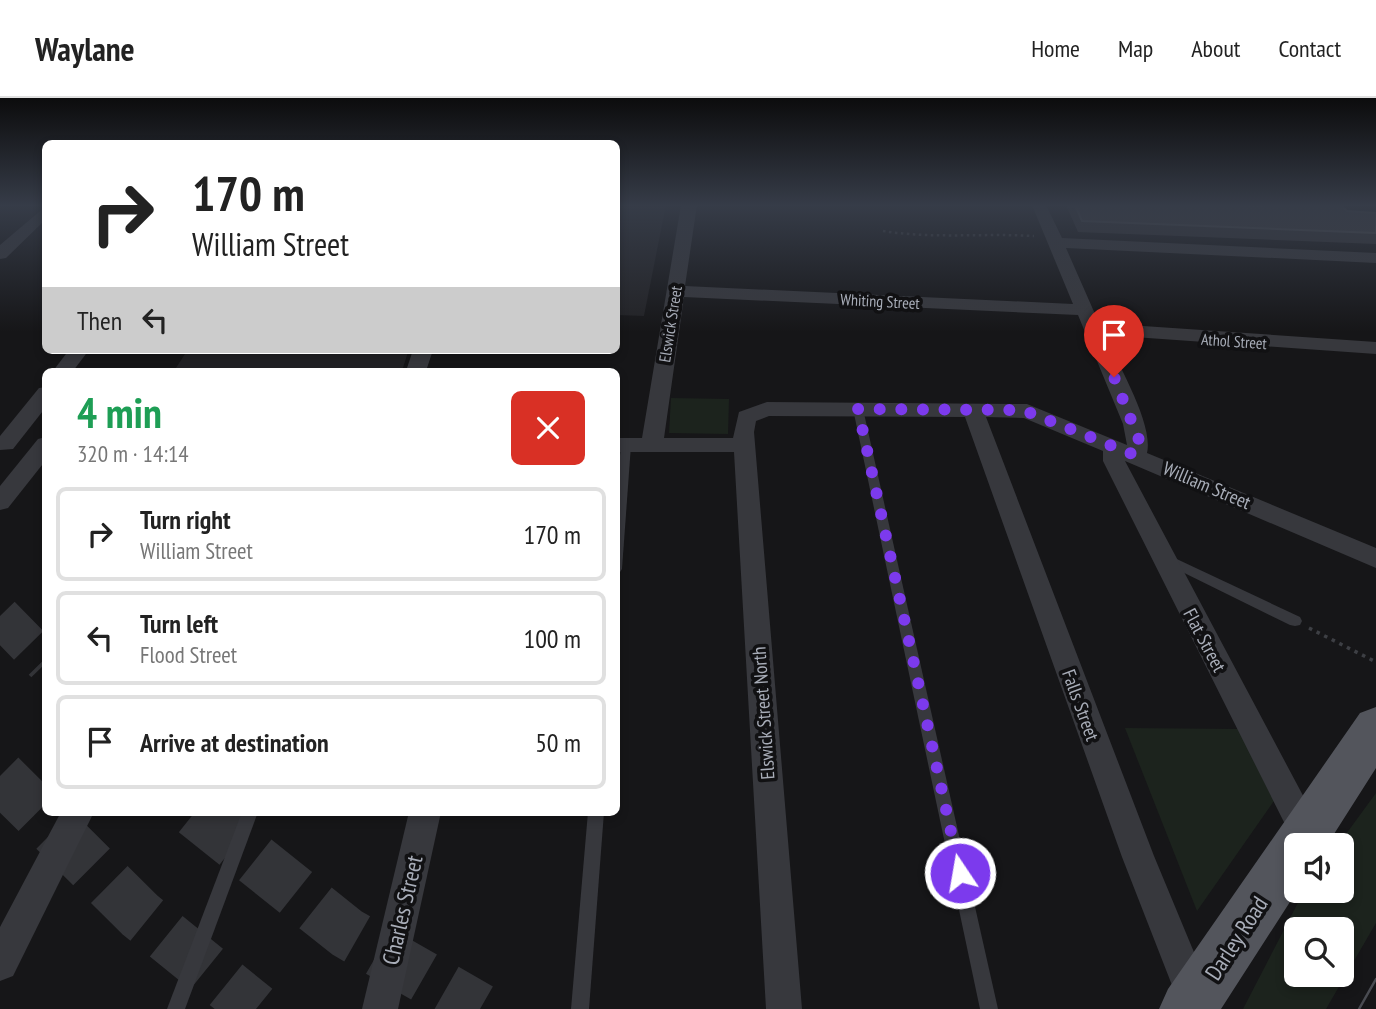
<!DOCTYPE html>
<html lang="en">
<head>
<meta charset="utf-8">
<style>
	:root { --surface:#fff; --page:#f6f6f6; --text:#222; --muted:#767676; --line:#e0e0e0 }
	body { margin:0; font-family:"PT Sans Narrow",sans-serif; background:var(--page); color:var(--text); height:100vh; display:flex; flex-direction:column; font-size:26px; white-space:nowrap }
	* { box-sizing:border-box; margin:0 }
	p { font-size:23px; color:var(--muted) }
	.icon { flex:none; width:38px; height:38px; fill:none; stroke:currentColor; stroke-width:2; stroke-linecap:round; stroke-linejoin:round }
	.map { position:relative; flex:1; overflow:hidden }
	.drawer { position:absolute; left:42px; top:270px; width:578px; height:448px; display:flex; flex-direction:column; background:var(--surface); border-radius:10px; box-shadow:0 4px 10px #0003 }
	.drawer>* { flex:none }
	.guide { position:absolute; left:42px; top:42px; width:578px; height:214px; border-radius:10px; box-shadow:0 4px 10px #0003; background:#fff; color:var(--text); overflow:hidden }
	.tools { position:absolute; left:1284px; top:735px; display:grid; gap:14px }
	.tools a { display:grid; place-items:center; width:70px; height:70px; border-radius:10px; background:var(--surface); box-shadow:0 4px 10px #0003; font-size:35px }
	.pin { position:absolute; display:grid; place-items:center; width:60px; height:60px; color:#fff; margin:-72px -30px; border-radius:50% 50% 50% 0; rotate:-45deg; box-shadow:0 0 7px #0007 }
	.pin .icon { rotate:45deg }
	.me { position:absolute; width:77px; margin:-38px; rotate:348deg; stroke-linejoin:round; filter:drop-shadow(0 0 5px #0008) }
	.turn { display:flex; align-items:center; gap:24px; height:147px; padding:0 35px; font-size:32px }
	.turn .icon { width:91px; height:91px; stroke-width:2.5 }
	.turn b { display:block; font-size:49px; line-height:60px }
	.then { display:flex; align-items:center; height:66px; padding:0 35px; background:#0003; gap:14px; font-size:26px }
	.round { display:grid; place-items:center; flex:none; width:74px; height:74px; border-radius:10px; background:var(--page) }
	.overview { display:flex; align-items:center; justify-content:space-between; height:119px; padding:0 35px }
	h1 { font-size:42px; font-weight:700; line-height:52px; color:#1e9e55 }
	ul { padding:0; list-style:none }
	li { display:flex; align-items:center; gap:21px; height:94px; margin:0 14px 10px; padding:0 21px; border:4px solid var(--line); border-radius:10px }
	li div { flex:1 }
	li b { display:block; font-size:26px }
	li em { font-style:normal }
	header { display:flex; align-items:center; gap:42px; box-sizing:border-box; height:98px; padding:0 35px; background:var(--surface); border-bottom:2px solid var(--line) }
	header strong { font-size:33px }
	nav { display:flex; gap:38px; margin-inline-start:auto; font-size:24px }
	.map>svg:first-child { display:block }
	.built { fill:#222225 }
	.green { fill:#1c231d; fill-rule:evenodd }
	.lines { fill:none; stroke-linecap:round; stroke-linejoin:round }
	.highway-tunnel-far1 { stroke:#333438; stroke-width:41; stroke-dasharray:41 21; stroke-linecap:butt }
	.highway-tunnel { stroke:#333438; stroke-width:52; stroke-dasharray:52 25; stroke-linecap:butt }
	.path-far1 { stroke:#3d3f44; stroke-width:2.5; stroke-dasharray:2.5 3.5; stroke-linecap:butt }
	.path { stroke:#3d3f44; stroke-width:3.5; stroke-dasharray:3.5 5; stroke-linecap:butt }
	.lane { fill:#37383d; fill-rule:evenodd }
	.street { fill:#37383d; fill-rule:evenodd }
	.primary { fill:#53555c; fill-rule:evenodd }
	.tram { stroke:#4a4c52; stroke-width:2.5 }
	.wall { fill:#323236 }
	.building { fill:#3f3f44; stroke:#4f5156; stroke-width:2 }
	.route { stroke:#7c3aed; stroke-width:12; stroke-dasharray:0 21.6 }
	.labels { text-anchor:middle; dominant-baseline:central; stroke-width:7; stroke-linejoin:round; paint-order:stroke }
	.far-street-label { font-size:16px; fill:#a8adb8; stroke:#111113 }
	.street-label { font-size:19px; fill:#a8adb8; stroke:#111113 }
	.near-street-label { font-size:23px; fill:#a8adb8; stroke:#111113 }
</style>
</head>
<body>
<header>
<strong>Waylane</strong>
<nav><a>Home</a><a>Map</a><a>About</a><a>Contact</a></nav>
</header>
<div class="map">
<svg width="1376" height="911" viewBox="0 0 1376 911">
	<rect width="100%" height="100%" fill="#161618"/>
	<g class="built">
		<polygon points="616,107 666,107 644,218 616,217"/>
		<polygon points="192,252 326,252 408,254 402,273 174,273 185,256"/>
	</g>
	<g class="green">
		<polygon points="671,300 729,301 728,336 669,335"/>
		<polygon points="1125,630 1238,631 1276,700 1197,813"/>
		<path d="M 1376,695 L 1376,825 L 1326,911 L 1243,911 L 1304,793 L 1342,793 L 1342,747 L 1338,747 ZM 1297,831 L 1342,831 L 1342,877 L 1297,877 Z"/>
	</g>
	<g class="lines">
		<polyline class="highway-tunnel-far1" points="0,518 46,565"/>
		<g class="highway-tunnel">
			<polyline points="0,678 140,817 256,911"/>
			<polyline points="195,714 347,835 480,911"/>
		</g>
		<path class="path-far1" d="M 883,133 C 933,141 983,135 1034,138"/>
		<polyline class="path" points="1309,530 1374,563"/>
		<g class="lane">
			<polygon points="858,308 863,311 998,911 980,911 853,311"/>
			<polygon points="626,343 631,347 622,471 620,474 616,476 616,400 621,347"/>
			<polygon points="1166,456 1300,519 1302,523 1300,527 1295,528 1290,527 1162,464 1160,461 1162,458"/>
			<polygon points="242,714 258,714 185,911 167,911"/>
			<polygon points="588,714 604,714 589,911 571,911"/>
		</g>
		<g class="street">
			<path d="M 681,107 L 697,107 L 685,188 L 1073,206 L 1032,107 L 1046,107 L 1062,140 L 1376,155 L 1376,165 L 1066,150 L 1099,225 L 1376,244 L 1376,256 L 1105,237 C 1117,265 1154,326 1147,355 L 1376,450 L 1376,470 L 1125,363 L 1316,722 L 1321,733 L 1316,744 L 1309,747 L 1294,744 L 1103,363 L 1103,353 L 1024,320 L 986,319 L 1154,758 L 1213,900 L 1209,911 L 1181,911 L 1177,900 L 1122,759 L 965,319 L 769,318 L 756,323 L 754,334 L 802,911 L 766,911 L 734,354 L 616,354 L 616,340 L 642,340 ZM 684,199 L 1078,217 L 1123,326 L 1127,347 L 1027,306 L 767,304 L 739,314 L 733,340 L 664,340 Z"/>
			<polygon points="46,108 46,121 6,160 0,161 0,147"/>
			<polygon points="69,252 89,252 73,273 53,273"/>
			<polygon points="413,252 433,252 426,273 406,273"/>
			<polygon points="46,289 46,309 13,351 0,352 0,338 39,290"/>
			<polygon points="46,339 46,362 8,410 0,412 0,388 38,341"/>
			<polygon points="61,714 94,714 13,878 0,883 0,829"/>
			<polygon points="409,714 441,714 398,911 362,911"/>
		</g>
		<polygon class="primary" points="1376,609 1376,670 1327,747 1297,747 1297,793 1221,911 1159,911 1168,891 1360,615"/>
		<polyline class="tram" points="1359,911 1376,881"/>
	</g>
	<polygon class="wall" points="1066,107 1341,107 1347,113 1376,115 1376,146 1078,134"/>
	<polygon class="building" points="1075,107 1229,107 1262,108 1260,107 1341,107 1347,113 1376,115 1376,135 1082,123"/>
	<linearGradient id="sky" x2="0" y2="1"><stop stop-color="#0c0c0d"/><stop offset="0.46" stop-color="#363c48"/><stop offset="1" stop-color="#363c48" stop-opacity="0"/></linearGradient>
	<rect width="1376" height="234" fill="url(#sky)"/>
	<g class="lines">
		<polyline class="route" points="960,775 858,311 1023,312 1135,357 1139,342 1114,279"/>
	</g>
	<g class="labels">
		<g class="far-street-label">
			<text transform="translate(880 203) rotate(3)">Whiting Street</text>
			<text transform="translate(670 226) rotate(-81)">Elswick Street</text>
			<text transform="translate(1234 243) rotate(4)">Athol Street</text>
		</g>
		<g class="street-label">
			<text transform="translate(1207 387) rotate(23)">William Street</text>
			<text transform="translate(1205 542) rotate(62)">Flat Street</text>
			<text transform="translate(1081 607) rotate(70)">Falls Street</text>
			<text transform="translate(763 615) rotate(-94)">Elswick Street North</text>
		</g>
		<g class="near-street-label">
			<text transform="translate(402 812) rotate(-77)">Charles Street</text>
			<text transform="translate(1236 840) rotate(-57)">Darley Road</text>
		</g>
	</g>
</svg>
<div class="tools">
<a><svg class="icon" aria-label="sound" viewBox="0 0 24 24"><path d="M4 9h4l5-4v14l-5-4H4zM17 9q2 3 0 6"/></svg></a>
<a><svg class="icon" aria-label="search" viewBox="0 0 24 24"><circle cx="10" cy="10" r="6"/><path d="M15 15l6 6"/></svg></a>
</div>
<div class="pin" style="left:1114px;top:279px;background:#d93025"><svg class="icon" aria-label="arrive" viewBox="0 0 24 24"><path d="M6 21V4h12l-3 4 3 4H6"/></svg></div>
<svg class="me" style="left:960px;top:775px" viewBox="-20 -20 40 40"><circle r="17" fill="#7c3aed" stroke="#fff" stroke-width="3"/><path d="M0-11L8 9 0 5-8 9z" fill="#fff"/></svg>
<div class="guide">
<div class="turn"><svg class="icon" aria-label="right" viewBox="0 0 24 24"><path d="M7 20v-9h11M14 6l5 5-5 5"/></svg><div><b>170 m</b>William Street</div></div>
<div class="then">Then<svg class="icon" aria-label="left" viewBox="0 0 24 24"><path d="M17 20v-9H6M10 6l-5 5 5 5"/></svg></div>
</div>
<section class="drawer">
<div class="overview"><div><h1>4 min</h1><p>320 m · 14:14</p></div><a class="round" style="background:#d93025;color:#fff"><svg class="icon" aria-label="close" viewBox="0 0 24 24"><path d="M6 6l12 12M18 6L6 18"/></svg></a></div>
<ul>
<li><svg class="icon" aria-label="right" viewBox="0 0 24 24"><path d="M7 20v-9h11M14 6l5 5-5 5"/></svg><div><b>Turn right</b><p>William Street</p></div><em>170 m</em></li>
<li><svg class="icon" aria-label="left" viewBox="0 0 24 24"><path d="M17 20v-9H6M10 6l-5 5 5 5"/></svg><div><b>Turn left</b><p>Flood Street</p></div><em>100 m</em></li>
<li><svg class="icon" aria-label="arrive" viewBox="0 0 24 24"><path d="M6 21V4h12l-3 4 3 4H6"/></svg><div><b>Arrive at destination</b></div><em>50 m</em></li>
</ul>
</section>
</div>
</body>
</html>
